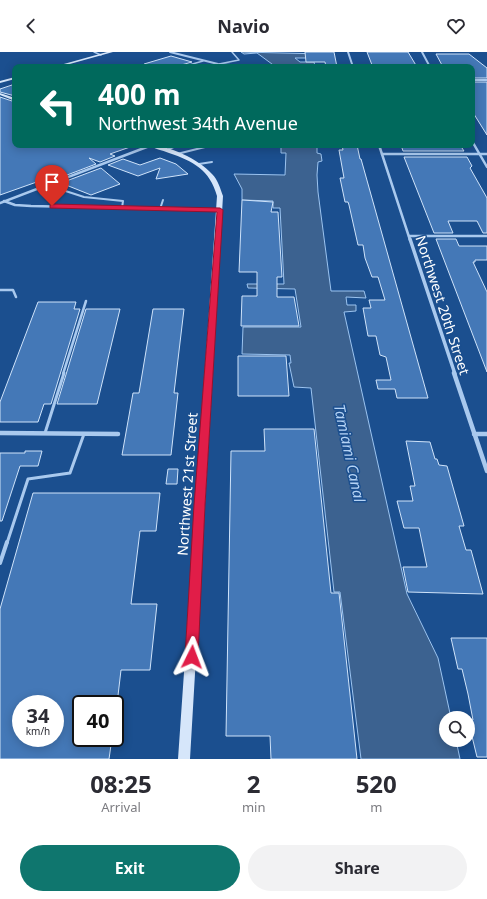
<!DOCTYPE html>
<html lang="en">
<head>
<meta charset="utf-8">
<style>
	:root { --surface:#fff; --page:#f2f2f3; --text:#2b2b33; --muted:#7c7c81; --accent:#0f766e }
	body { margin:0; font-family:"Noto Sans",sans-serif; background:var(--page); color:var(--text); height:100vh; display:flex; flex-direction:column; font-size:15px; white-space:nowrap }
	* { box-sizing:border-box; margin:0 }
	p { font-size:13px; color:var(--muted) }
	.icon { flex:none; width:22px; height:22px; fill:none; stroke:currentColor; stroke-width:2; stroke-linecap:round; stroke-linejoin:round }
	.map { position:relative; height:707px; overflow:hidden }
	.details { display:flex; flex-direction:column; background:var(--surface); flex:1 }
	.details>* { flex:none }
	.guide { position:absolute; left:12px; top:12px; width:463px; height:84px; border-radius:8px; box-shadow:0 2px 10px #0003; background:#00695c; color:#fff; overflow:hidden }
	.controls { position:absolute; left:439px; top:659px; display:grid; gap:8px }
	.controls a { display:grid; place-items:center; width:36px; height:36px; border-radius:50%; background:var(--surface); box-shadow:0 2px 10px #0003; font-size:20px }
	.speed { position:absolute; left:12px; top:643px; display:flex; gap:8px; font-size:20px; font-weight:700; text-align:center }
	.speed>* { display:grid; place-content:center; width:52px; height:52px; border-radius:50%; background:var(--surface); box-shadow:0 2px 10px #0003; line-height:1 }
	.speed small { font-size:10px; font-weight:400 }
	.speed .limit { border:2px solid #111; border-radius:6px; background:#fff; color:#111 }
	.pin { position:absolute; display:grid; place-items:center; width:34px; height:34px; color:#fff; margin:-41px -17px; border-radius:50% 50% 50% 0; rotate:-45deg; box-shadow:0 0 4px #0007 }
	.pin .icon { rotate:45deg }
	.me { position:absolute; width:44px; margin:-22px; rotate:3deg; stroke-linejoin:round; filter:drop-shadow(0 0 3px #0008) }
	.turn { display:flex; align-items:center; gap:14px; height:84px; padding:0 20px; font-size:18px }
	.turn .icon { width:52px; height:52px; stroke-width:2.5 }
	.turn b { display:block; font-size:28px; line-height:34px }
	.eta { display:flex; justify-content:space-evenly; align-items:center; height:68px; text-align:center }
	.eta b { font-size:24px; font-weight:700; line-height:28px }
	.action { display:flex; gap:8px; margin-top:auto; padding:8px 20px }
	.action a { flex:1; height:46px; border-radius:24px; background:var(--accent); color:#fff; font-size:16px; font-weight:700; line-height:46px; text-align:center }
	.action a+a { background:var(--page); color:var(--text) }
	header { display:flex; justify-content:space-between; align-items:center; height:52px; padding:0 20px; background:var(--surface); font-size:18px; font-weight:700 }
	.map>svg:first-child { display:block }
	.water { fill:#3c6290; stroke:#9cc4f0 }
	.building { fill:#4478b7; stroke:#cfe3fa; fill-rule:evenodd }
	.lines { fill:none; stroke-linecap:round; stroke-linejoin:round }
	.lane-far4 { stroke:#a9c9ee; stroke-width:1.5 }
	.lane-far3 { stroke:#a9c9ee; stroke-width:2 }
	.lane-far2 { stroke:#a9c9ee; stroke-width:2.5 }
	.lane-far1 { stroke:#a9c9ee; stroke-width:3 }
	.lane { stroke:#a9c9ee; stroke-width:4 }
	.street-far3 { stroke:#a9c9ee; stroke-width:2 }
	.street-far2 { stroke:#a9c9ee; stroke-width:2.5 }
	.street-far1 { stroke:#a9c9ee; stroke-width:3.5 }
	.street { stroke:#a9c9ee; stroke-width:4.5 }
	.secondary { fill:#d6e6fa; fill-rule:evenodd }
	.route { fill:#e11d48; stroke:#92132f }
	.labels { text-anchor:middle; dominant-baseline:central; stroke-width:3; stroke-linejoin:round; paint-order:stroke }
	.street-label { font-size:14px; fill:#fff; stroke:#1b4f8f }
	.water-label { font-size:15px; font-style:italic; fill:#b5d3f5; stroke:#1b4f8f }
</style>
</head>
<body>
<header><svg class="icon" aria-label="back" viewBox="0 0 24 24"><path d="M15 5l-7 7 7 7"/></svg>Navio<svg class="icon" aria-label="heart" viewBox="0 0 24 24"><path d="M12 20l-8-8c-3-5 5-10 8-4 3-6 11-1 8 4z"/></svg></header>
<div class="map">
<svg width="487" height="707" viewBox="0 0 487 707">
	<rect width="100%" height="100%" fill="#1b4f8f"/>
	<g class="water">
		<polygon points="241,0 324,2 325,6 295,6 300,10 314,10 315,14 276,15 257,1 244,2"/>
		<polygon points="281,93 317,93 317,101 321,102 322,109 318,110 317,123 318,140 331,239 364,239 366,246 346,245 347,253 356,253 356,259 344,260 407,542 438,606 451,666 446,666 446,688 456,688 460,707 361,707 340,540 334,540 311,336 294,335 289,311 291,311 290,303 242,302 243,275 301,275 295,237 248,236 247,232 284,232 280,156 273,156 273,149 242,148 242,137 234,122 285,123 286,101 281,101"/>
	</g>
	<g class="building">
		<polygon points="305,0 334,0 337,15 326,15 325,10 306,10"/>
		<polygon points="367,0 408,0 417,15 372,13"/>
		<polygon points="436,2 469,2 487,16 487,26 472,26 472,15 443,15"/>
		<polygon points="171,4 192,10 174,15 144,15 144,12"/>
		<polygon points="472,30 487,30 487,83 472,59"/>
		<polygon points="15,32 15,44 0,40 0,37"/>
		<polygon points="0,45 15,50 15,93 133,94 110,102 115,104 100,110 89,106 96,112 54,128 48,126 0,143"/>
		<polygon points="342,93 357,93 360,107 361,107 428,346 397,346 395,337 378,337 376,328 391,328 386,305 380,303 376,284 368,284 363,256 371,256 369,248 385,248 378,225 372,225 365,206 363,193 358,193 349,153 348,150 345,150 340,126 344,126 339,98 343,98"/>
		<polygon points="401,93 460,93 464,99 403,99"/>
		<polygon points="404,105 467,105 472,114 470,116 487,146 487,181 483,181 477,169 448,169 453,181 434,181"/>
		<polygon points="160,106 176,112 188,122 156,127 160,116 138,124 108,113 123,107 140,113"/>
		<polygon points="101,116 120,132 91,143 61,131"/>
		<polygon points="242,148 273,150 271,160 278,160 282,225 277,225 277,245 294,245 299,274 241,274 242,244 257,244 257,220 239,220"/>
		<polygon points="436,187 456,187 459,194 487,194 487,208 475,208 475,210 473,210 487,240 487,320"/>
		<polygon points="38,250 76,250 74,257 80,257 51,352 44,352 38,370 0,370 0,350"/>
		<polygon points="86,257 120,257 97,352 57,352"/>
		<polygon points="153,257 184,257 174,341 178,341 171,403 122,403 133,341 139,341"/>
		<polygon points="238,304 286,304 289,344 238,344"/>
		<polygon points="264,377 314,377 331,541 339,541 357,707 271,707 270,684 226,684 231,399 265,399"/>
		<polygon points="406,389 430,390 435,407 437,407 439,413 447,414 464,474 459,474 466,498 471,498 483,542 408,540 403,515 427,515 419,476 404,476 397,449 413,449 410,434 415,434"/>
		<polygon points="25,399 42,399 38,414 20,414 2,469 0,469 0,401 25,401"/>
		<polygon points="168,417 178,417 177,432 166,432"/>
		<path d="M 33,441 L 160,441 L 156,479 L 140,479 L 131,552 L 157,552 L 150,618 L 121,618 L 117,652 L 81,652 L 81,686 L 112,686 L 109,707 L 0,707 L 0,557 ZM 21,652 L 55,652 L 55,686 L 21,686 Z"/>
		<polygon points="451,586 487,586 487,705 477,705 468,668 473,668 468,642 462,617 458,617"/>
	</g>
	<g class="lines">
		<g class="lane-far4">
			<polyline points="94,0 101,3"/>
			<polyline points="219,12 239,8 232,0"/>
			<polyline points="182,15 203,9"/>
		</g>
		<g class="lane-far3">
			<polyline points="167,98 178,93"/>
			<polyline points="177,102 213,93"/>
			<polyline points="199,112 212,110"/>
			<polyline points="47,133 84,145 123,149 122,156"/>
			<polyline points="160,157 163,148"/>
		</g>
		<g class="lane-far2">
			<polyline points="0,238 13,238 16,245"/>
			<polyline points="63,322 86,249"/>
		</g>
		<g class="lane-far1">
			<polyline points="45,381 64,321"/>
			<polyline points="7,491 28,427 70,421 84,382"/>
		</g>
		<polyline class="lane" points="0,511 7,490"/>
		<g class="street-far3">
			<polyline points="170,0 218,12 256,15"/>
			<polyline points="348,0 353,15"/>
			<polyline points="422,0 430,15"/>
			<polyline points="209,15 217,12"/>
			<polyline points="472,28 487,28"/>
		</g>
		<g class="street-far2">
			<polyline points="472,89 487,115"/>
			<polyline points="379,93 410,188"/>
			<polyline points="382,102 487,102"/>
			<polyline points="4,149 15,153 31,154 220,158"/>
			<polyline points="0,151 152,93"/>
			<polyline points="409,184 487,184"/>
		</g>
		<polyline class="street-far1" points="410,187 455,322"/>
		<g class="street">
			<polyline points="454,321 487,419"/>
			<polyline points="0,381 118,382"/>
			<polyline points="474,382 487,382"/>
		</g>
		<g class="secondary">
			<polygon points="107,0 113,0 59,15 53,15"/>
			<polygon points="15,25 15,27 0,31 0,29"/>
			<polygon points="0,41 15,46 15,49 0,43"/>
			<path d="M 149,93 C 168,93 199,107 212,122 C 218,128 220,136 223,144 L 190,707 L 178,707 L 217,144 C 210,118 193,109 169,101 C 162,98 154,97 149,93 Z"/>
		</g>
	</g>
	<polygon class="route" points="52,152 220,156 223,158 205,453 198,605 196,608 192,610 187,608 185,605 194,453 217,160 50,156 50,153"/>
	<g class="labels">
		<g class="street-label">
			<text transform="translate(443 253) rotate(72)">Northwest 20th Street</text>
			<text transform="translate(187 432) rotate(-86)">Northwest 21st Street</text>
		</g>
		<g class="water-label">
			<text transform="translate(350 401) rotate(78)">Tamiami Canal</text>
		</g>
	</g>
</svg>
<div class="controls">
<a><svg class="icon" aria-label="search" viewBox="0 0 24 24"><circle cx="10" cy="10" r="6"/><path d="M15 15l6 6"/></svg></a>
</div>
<div class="speed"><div>34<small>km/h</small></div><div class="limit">40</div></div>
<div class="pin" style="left:52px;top:154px;background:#d93025"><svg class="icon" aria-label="arrive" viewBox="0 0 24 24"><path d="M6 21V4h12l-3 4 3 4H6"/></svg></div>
<svg class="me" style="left:192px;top:605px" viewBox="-20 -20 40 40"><path d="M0-17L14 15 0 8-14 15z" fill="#e11d48" stroke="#fff" stroke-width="4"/></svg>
<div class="guide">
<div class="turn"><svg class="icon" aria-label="left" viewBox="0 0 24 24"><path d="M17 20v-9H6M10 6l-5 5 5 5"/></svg><div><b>400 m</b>Northwest 34th Avenue</div></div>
</div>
</div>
<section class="details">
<div class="eta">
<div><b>08:25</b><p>Arrival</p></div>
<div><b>2</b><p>min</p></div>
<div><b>520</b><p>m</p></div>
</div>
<div class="action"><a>Exit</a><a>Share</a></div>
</section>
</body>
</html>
